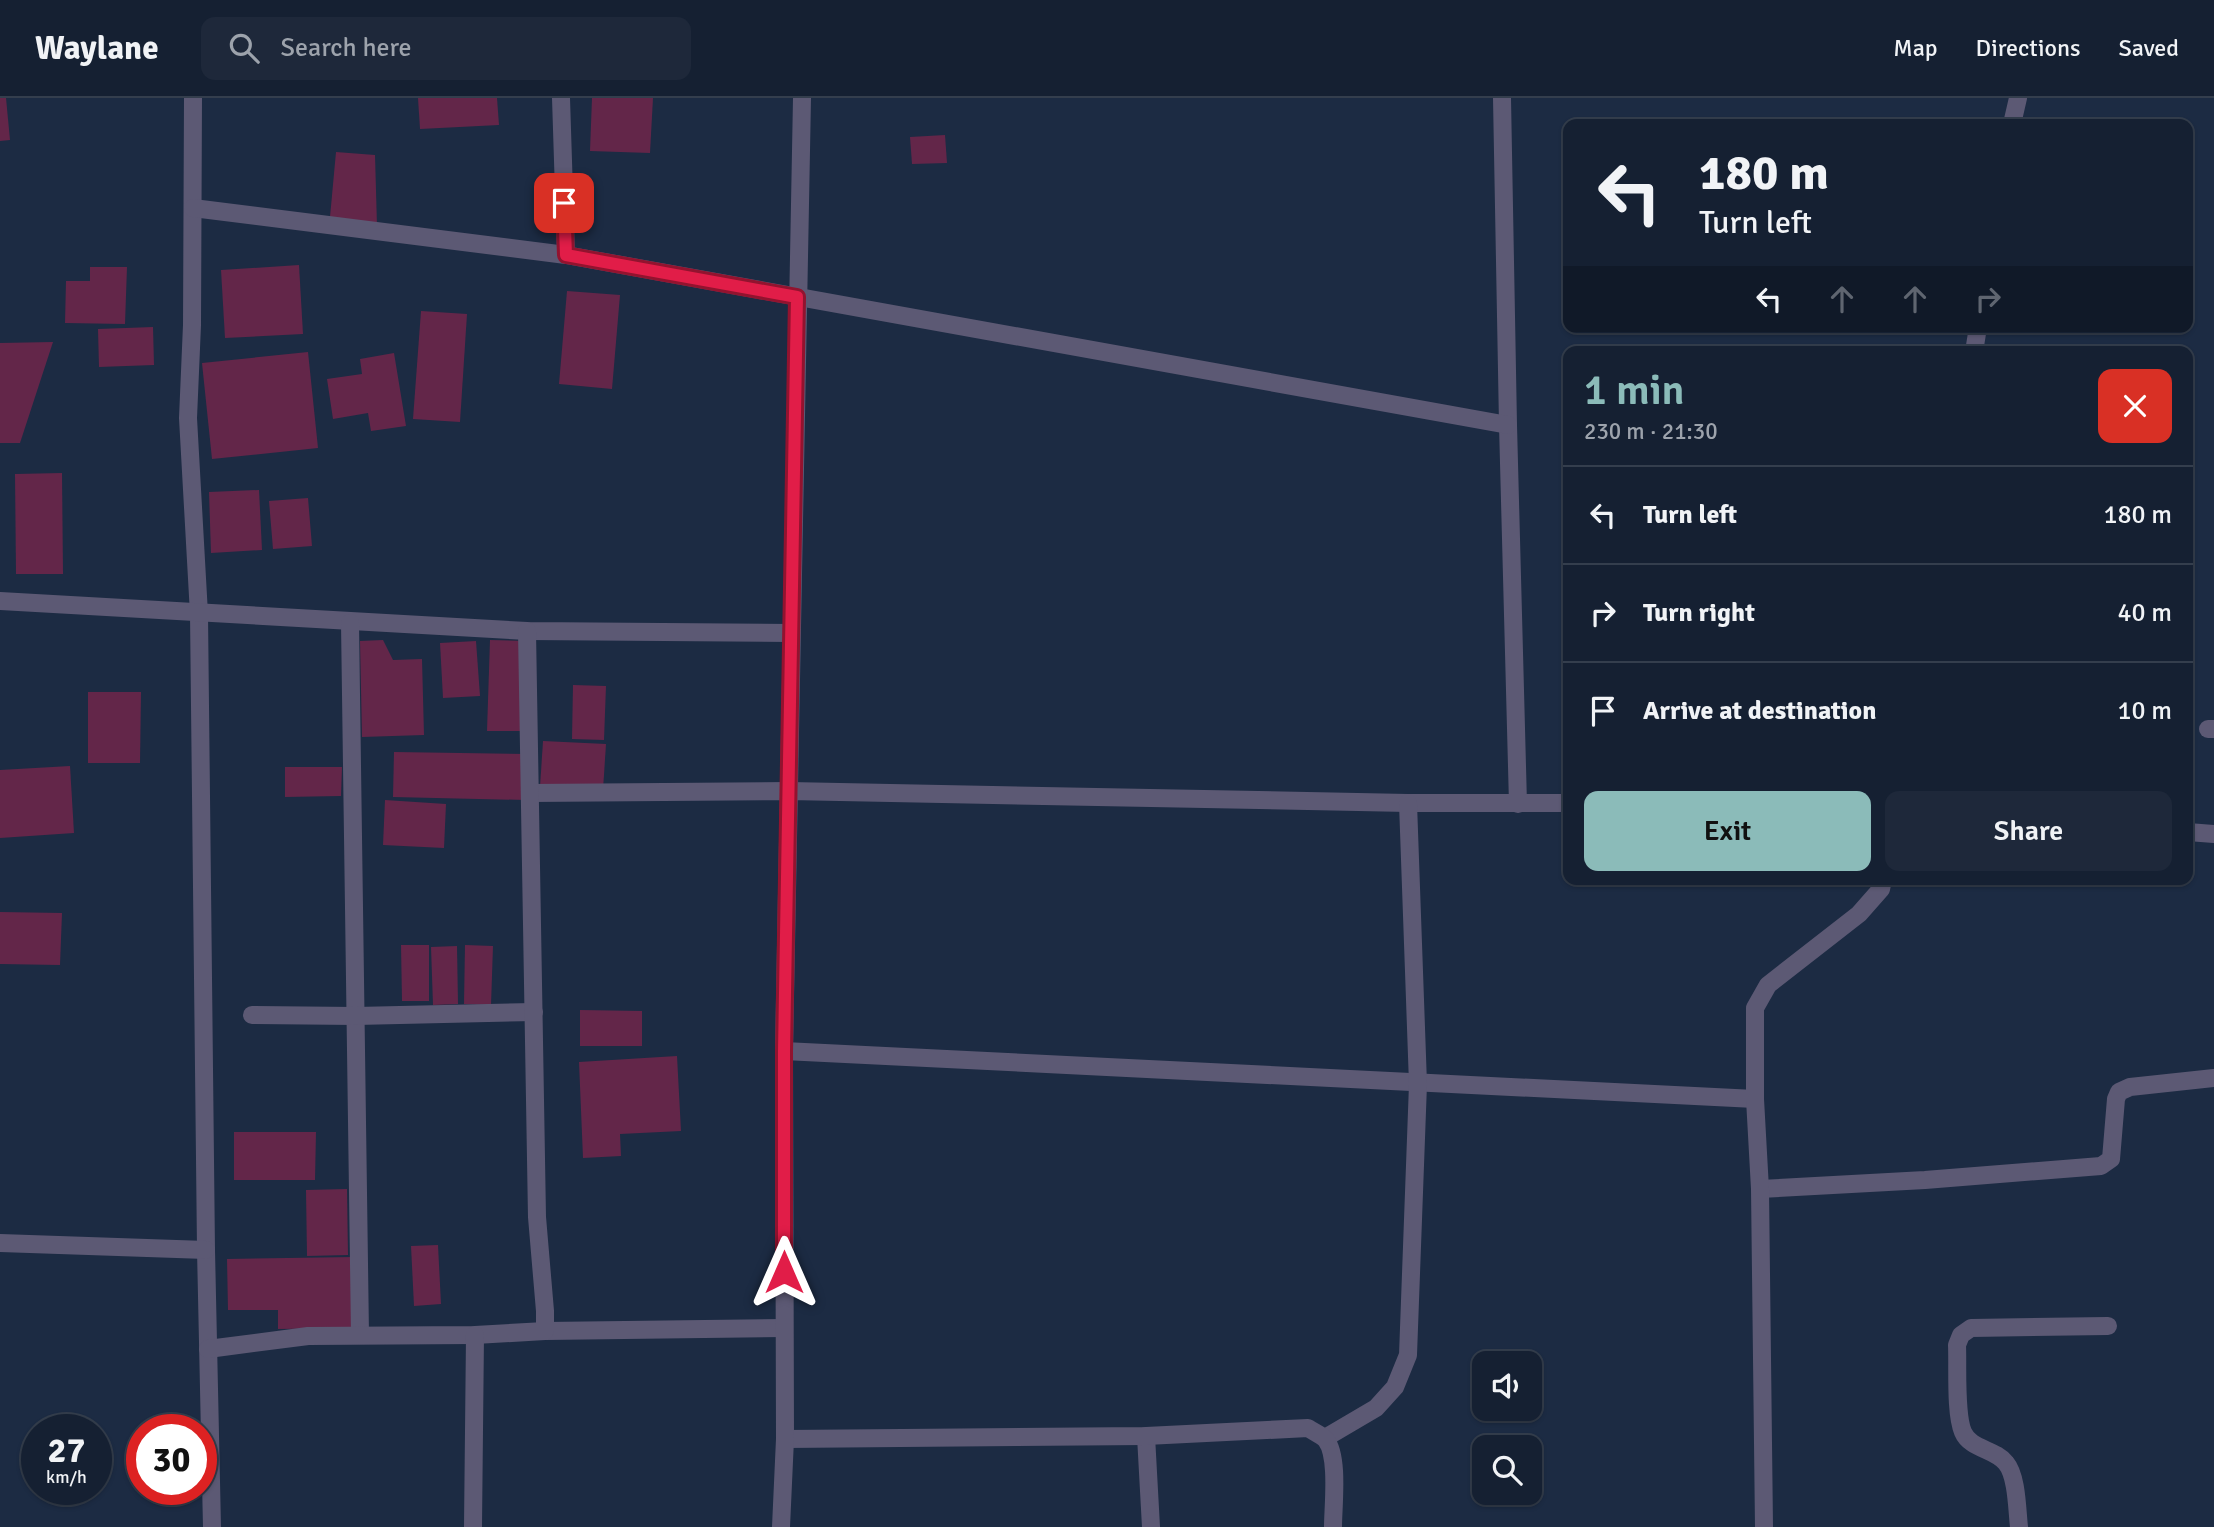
<!DOCTYPE html>
<html lang="en">
<head>
<meta charset="utf-8">
<style>
	:root { --surface:#152032; --page:#1e283a; --text:#f1f3f6; --muted:#9da3ac; --line:#343e4d; --accent:#8bbbb9 }
	body { margin:0; font-family:Signika,sans-serif; background:var(--page); color:var(--text); height:100vh; display:flex; flex-direction:column; font-size:26px; white-space:nowrap }
	* { box-sizing:border-box; margin:0 }
	p { font-size:23px; color:var(--muted) }
	.icon { flex:none; width:38px; height:38px; fill:none; stroke:currentColor; stroke-width:2; stroke-linecap:round; stroke-linejoin:round }
	.map { position:relative; flex:1; overflow:hidden }
	.sheet { position:absolute; left:1563px; top:248px; width:630px; height:539px; display:flex; flex-direction:column; background:var(--surface); border-radius:14px; box-shadow:0 2px 5px #0004,0 0 0 2px var(--line) }
	.sheet>* { flex:none }
	.banner { position:absolute; left:1563px; top:21px; width:630px; height:214px; border-radius:14px; box-shadow:0 2px 5px #0004,0 0 0 2px var(--line); background:#152032; color:var(--text); overflow:hidden }
	.fabs { position:absolute; left:1472px; top:1253px; display:grid; gap:14px }
	.fabs a { display:grid; place-items:center; width:70px; height:70px; border-radius:14px; background:var(--surface); box-shadow:0 2px 5px #0004,0 0 0 2px var(--line); font-size:35px }
	.speed { position:absolute; left:21px; top:1316px; display:flex; gap:14px; font-size:35px; font-weight:700; text-align:center }
	.speed>* { display:grid; place-content:center; width:91px; height:91px; border-radius:50%; background:var(--surface); box-shadow:0 2px 5px #0004,0 0 0 2px var(--line); line-height:1 }
	.speed small { font-size:18px; font-weight:400 }
	.speed .limit { border:10px solid #d22; background:#fff; color:#111 }
	.pin { position:absolute; display:grid; place-items:center; width:60px; height:60px; color:#fff; margin:-30px; border-radius:14px; box-shadow:0 4px 10px #0006 }
	.me { position:absolute; width:77px; margin:-38px; rotate:0deg; stroke-linejoin:round; filter:drop-shadow(0 0 5px #0008) }
	.turn { display:flex; align-items:center; gap:24px; height:147px; padding:0 21px; font-size:32px }
	.turn .icon { width:91px; height:91px; stroke-width:2.5 }
	.turn b { display:block; font-size:49px; line-height:60px }
	.lanes { display:flex; align-items:center; height:66px; padding:0 21px; background:#0003; justify-content:center; gap:35px; direction:ltr }
	.lanes .off { opacity:.35 }
	.round { display:grid; place-items:center; flex:none; width:74px; height:74px; border-radius:14px; background:var(--page) }
	.headline { display:flex; align-items:center; justify-content:space-between; height:119px; padding:0 21px }
	h1 { font-size:42px; font-weight:600; line-height:52px; color:var(--accent) }
	.cta { display:flex; gap:14px; margin-top:auto; padding:14px 21px }
	.cta a { flex:1; height:80px; border-radius:14px; background:var(--accent); color:#111; font-size:28px; font-weight:600; line-height:80px; text-align:center }
	.cta a+a { background:var(--page); color:var(--text) }
	ul { padding:0; list-style:none }
	li { display:flex; align-items:center; gap:21px; height:98px; padding:0 21px; border-top:2px solid var(--line) }
	li div { flex:1 }
	li b { display:block; font-size:26px }
	li em { font-style:normal }
	header { display:flex; align-items:center; gap:42px; box-sizing:border-box; height:98px; padding:0 35px; background:var(--surface); border-bottom:2px solid var(--line) }
	header strong { font-size:33px }
	nav { display:flex; gap:38px; margin-inline-start:auto; font-size:24px }
	.search { width:490px; height:63px; background:var(--page); display:flex; align-items:center; gap:18px; box-sizing:border-box; padding:0 24px; border-radius:14px; color:var(--muted); font-size:26px }
	.map>svg:first-child { display:block }
	.building { fill:#632649 }
	.lines { fill:none; stroke-linecap:round; stroke-linejoin:round }
	.minor { stroke:#5c5974; stroke-width:18 }
	.route-casing { stroke:#92132f; stroke-width:18 }
	.route { stroke:#e11d48; stroke-width:12 }
</style>
</head>
<body>
<header>
<strong>Waylane</strong>
<div class="search"><svg class="icon" aria-label="search" viewBox="0 0 24 24"><circle cx="10" cy="10" r="6"/><path d="M15 15l6 6"/></svg>Search here</div>
<nav><a>Map</a><a>Directions</a><a>Saved</a></nav>
</header>
<div class="map">
<svg width="2214" height="1429" viewBox="0 0 2214 1429">
	<rect width="100%" height="100%" fill="#1c2b43"/>
	<g class="building">
		<polygon points="0,0 6,0 10,42 0,43"/>
		<polygon points="418,0 497,0 499,27 420,31"/>
		<polygon points="592,0 653,0 650,55 590,53"/>
		<polygon points="945,37 947,65 912,66 910,39"/>
		<polygon points="336,54 375,57 377,128 330,119"/>
		<polygon points="299,167 303,236 225,240 221,172"/>
		<polygon points="90,169 127,169 125,226 65,225 66,183 90,183"/>
		<polygon points="567,193 620,197 612,291 559,286"/>
		<polygon points="421,213 467,216 460,324 413,321"/>
		<polygon points="153,229 154,267 99,269 98,231"/>
		<polygon points="53,244 20,345 0,345 0,245"/>
		<polygon points="308,254 318,350 212,361 202,265"/>
		<polygon points="394,255 406,328 371,333 368,315 333,321 327,281 362,276 360,261"/>
		<polygon points="62,375 63,476 16,476 15,376"/>
		<polygon points="259,392 262,452 211,455 209,394"/>
		<polygon points="308,400 312,448 273,451 269,403"/>
		<polygon points="383,542 393,562 422,561 424,637 362,639 360,543"/>
		<polygon points="490,542 526,543 524,633 487,633"/>
		<polygon points="476,543 480,598 443,600 440,545"/>
		<polygon points="573,587 606,588 604,642 572,641"/>
		<polygon points="88,594 141,594 140,665 88,665"/>
		<polygon points="543,643 606,646 603,692 540,689"/>
		<polygon points="394,654 527,656 526,702 393,699"/>
		<polygon points="70,668 74,735 0,740 0,672"/>
		<polygon points="285,669 342,669 341,698 285,699"/>
		<polygon points="385,702 446,706 444,750 383,747"/>
		<polygon points="0,814 62,815 60,867 0,866"/>
		<polygon points="401,847 429,847 429,903 402,903"/>
		<polygon points="465,847 493,848 491,907 464,906"/>
		<polygon points="457,848 458,906 433,907 431,849"/>
		<polygon points="580,912 642,913 642,948 580,948"/>
		<polygon points="677,958 681,1033 620,1036 621,1058 583,1060 579,964"/>
		<polygon points="234,1034 316,1034 315,1082 234,1082"/>
		<polygon points="347,1091 348,1157 307,1158 306,1092"/>
		<polygon points="438,1147 441,1206 414,1208 411,1148"/>
		<polygon points="354,1159 355,1230 278,1231 278,1212 228,1212 227,1161"/>
	</g>
	<g class="lines">
		<g class="minor">
			<polyline points="193,0 192,227 188,320 199,516 206,1152 212,1429"/>
			<polyline points="561,0 566,157"/>
			<polyline points="1502,0 1508,327 1518,706"/>
			<polyline points="2012,26 2018,0"/>
			<polyline points="193,110 566,157 1508,327"/>
			<polyline points="1974,254 1978,229"/>
			<polyline points="0,503 527,533 791,535"/>
			<polyline points="350,525 360,1237"/>
			<polyline points="2208,631 2214,631"/>
			<polyline points="530,695 789,693 1408,705 1568,705"/>
			<polyline points="2188,734 2214,736"/>
			<polyline points="252,917 356,918 534,914"/>
			<polyline points="784,953 1755,1001"/>
			<polyline points="1760,1091 1925,1082 2101,1068 2111,1061 2116,1001 2119,994 2130,989 2214,980"/>
			<polyline points="0,1145 206,1152"/>
			<polyline points="545,1233 784,1230"/>
			<polyline points="208,1251 308,1238 475,1237 545,1233 545,1213 537,1119 527,533"/>
			<polyline points="1146,1338 1151,1429"/>
			<polyline points="1325,1340 1376,1310 1395,1289 1408,1257 1418,986 1408,705"/>
			<path d="M 785,1341 L 1146,1338 L 1308,1330 C 1314,1334 1322,1337 1326,1342 C 1339,1359 1333,1408 1333,1429"/>
			<polyline points="473,1429 475,1237"/>
			<polyline points="781,1429 785,1341 784,953 802,0"/>
			<polyline points="1764,1429 1760,1091 1755,1001 1755,910 1768,887 1859,816 1881,791 1883,782"/>
			<path d="M 2019,1429 C 2017,1412 2017,1378 2006,1365 C 1995,1351 1970,1351 1963,1334 C 1955,1316 1958,1268 1957,1247 L 1961,1237 L 1971,1230 L 2108,1228"/>
		</g>
	</g>
	<g class="lines">
		<g class="route-casing">
			<polyline id="route" points="564,105 566,157 797,199 784,953 784,1174"/>
		</g>
		<use href="#route" class="route"/>
	</g>
</svg>
<div class="fabs">
<a><svg class="icon" aria-label="sound" viewBox="0 0 24 24"><path d="M4 9h4l5-4v14l-5-4H4zM17 9q2 3 0 6"/></svg></a>
<a><svg class="icon" aria-label="search" viewBox="0 0 24 24"><circle cx="10" cy="10" r="6"/><path d="M15 15l6 6"/></svg></a>
</div>
<div class="speed"><div>27<small>km/h</small></div><div class="limit">30</div></div>
<div class="pin" style="left:564px;top:105px;background:#d93025"><svg class="icon" aria-label="arrive" viewBox="0 0 24 24"><path d="M6 21V4h12l-3 4 3 4H6"/></svg></div>
<svg class="me" style="left:784px;top:1174px" viewBox="-20 -20 40 40"><path d="M0-17L14 15 0 8-14 15z" fill="#e11d48" stroke="#fff" stroke-width="4"/></svg>
<div class="banner">
<div class="turn"><svg class="icon" aria-label="left" viewBox="0 0 24 24"><path d="M17 20v-9H6M10 6l-5 5 5 5"/></svg><div><b>180 m</b>Turn left</div></div>
<div class="lanes"><svg class="icon" aria-label="left" viewBox="0 0 24 24"><path d="M17 20v-9H6M10 6l-5 5 5 5"/></svg><svg class="icon off" aria-label="ahead" viewBox="0 0 24 24"><path d="M12 20V5M6 11l6-6 6 6"/></svg><svg class="icon off" aria-label="ahead" viewBox="0 0 24 24"><path d="M12 20V5M6 11l6-6 6 6"/></svg><svg class="icon off" aria-label="right" viewBox="0 0 24 24"><path d="M7 20v-9h11M14 6l5 5-5 5"/></svg></div>
</div>
<section class="sheet">
<div class="headline"><div><h1>1 min</h1><p>230 m · 21:30</p></div><a class="round" style="background:#d93025;color:#fff"><svg class="icon" aria-label="close" viewBox="0 0 24 24"><path d="M6 6l12 12M18 6L6 18"/></svg></a></div>
<ul>
<li><svg class="icon" aria-label="left" viewBox="0 0 24 24"><path d="M17 20v-9H6M10 6l-5 5 5 5"/></svg><div><b>Turn left</b></div><em>180 m</em></li>
<li><svg class="icon" aria-label="right" viewBox="0 0 24 24"><path d="M7 20v-9h11M14 6l5 5-5 5"/></svg><div><b>Turn right</b></div><em>40 m</em></li>
<li><svg class="icon" aria-label="arrive" viewBox="0 0 24 24"><path d="M6 21V4h12l-3 4 3 4H6"/></svg><div><b>Arrive at destination</b></div><em>10 m</em></li>
</ul>
<div class="cta"><a>Exit</a><a>Share</a></div>
</section>
</div>
</body>
</html>
